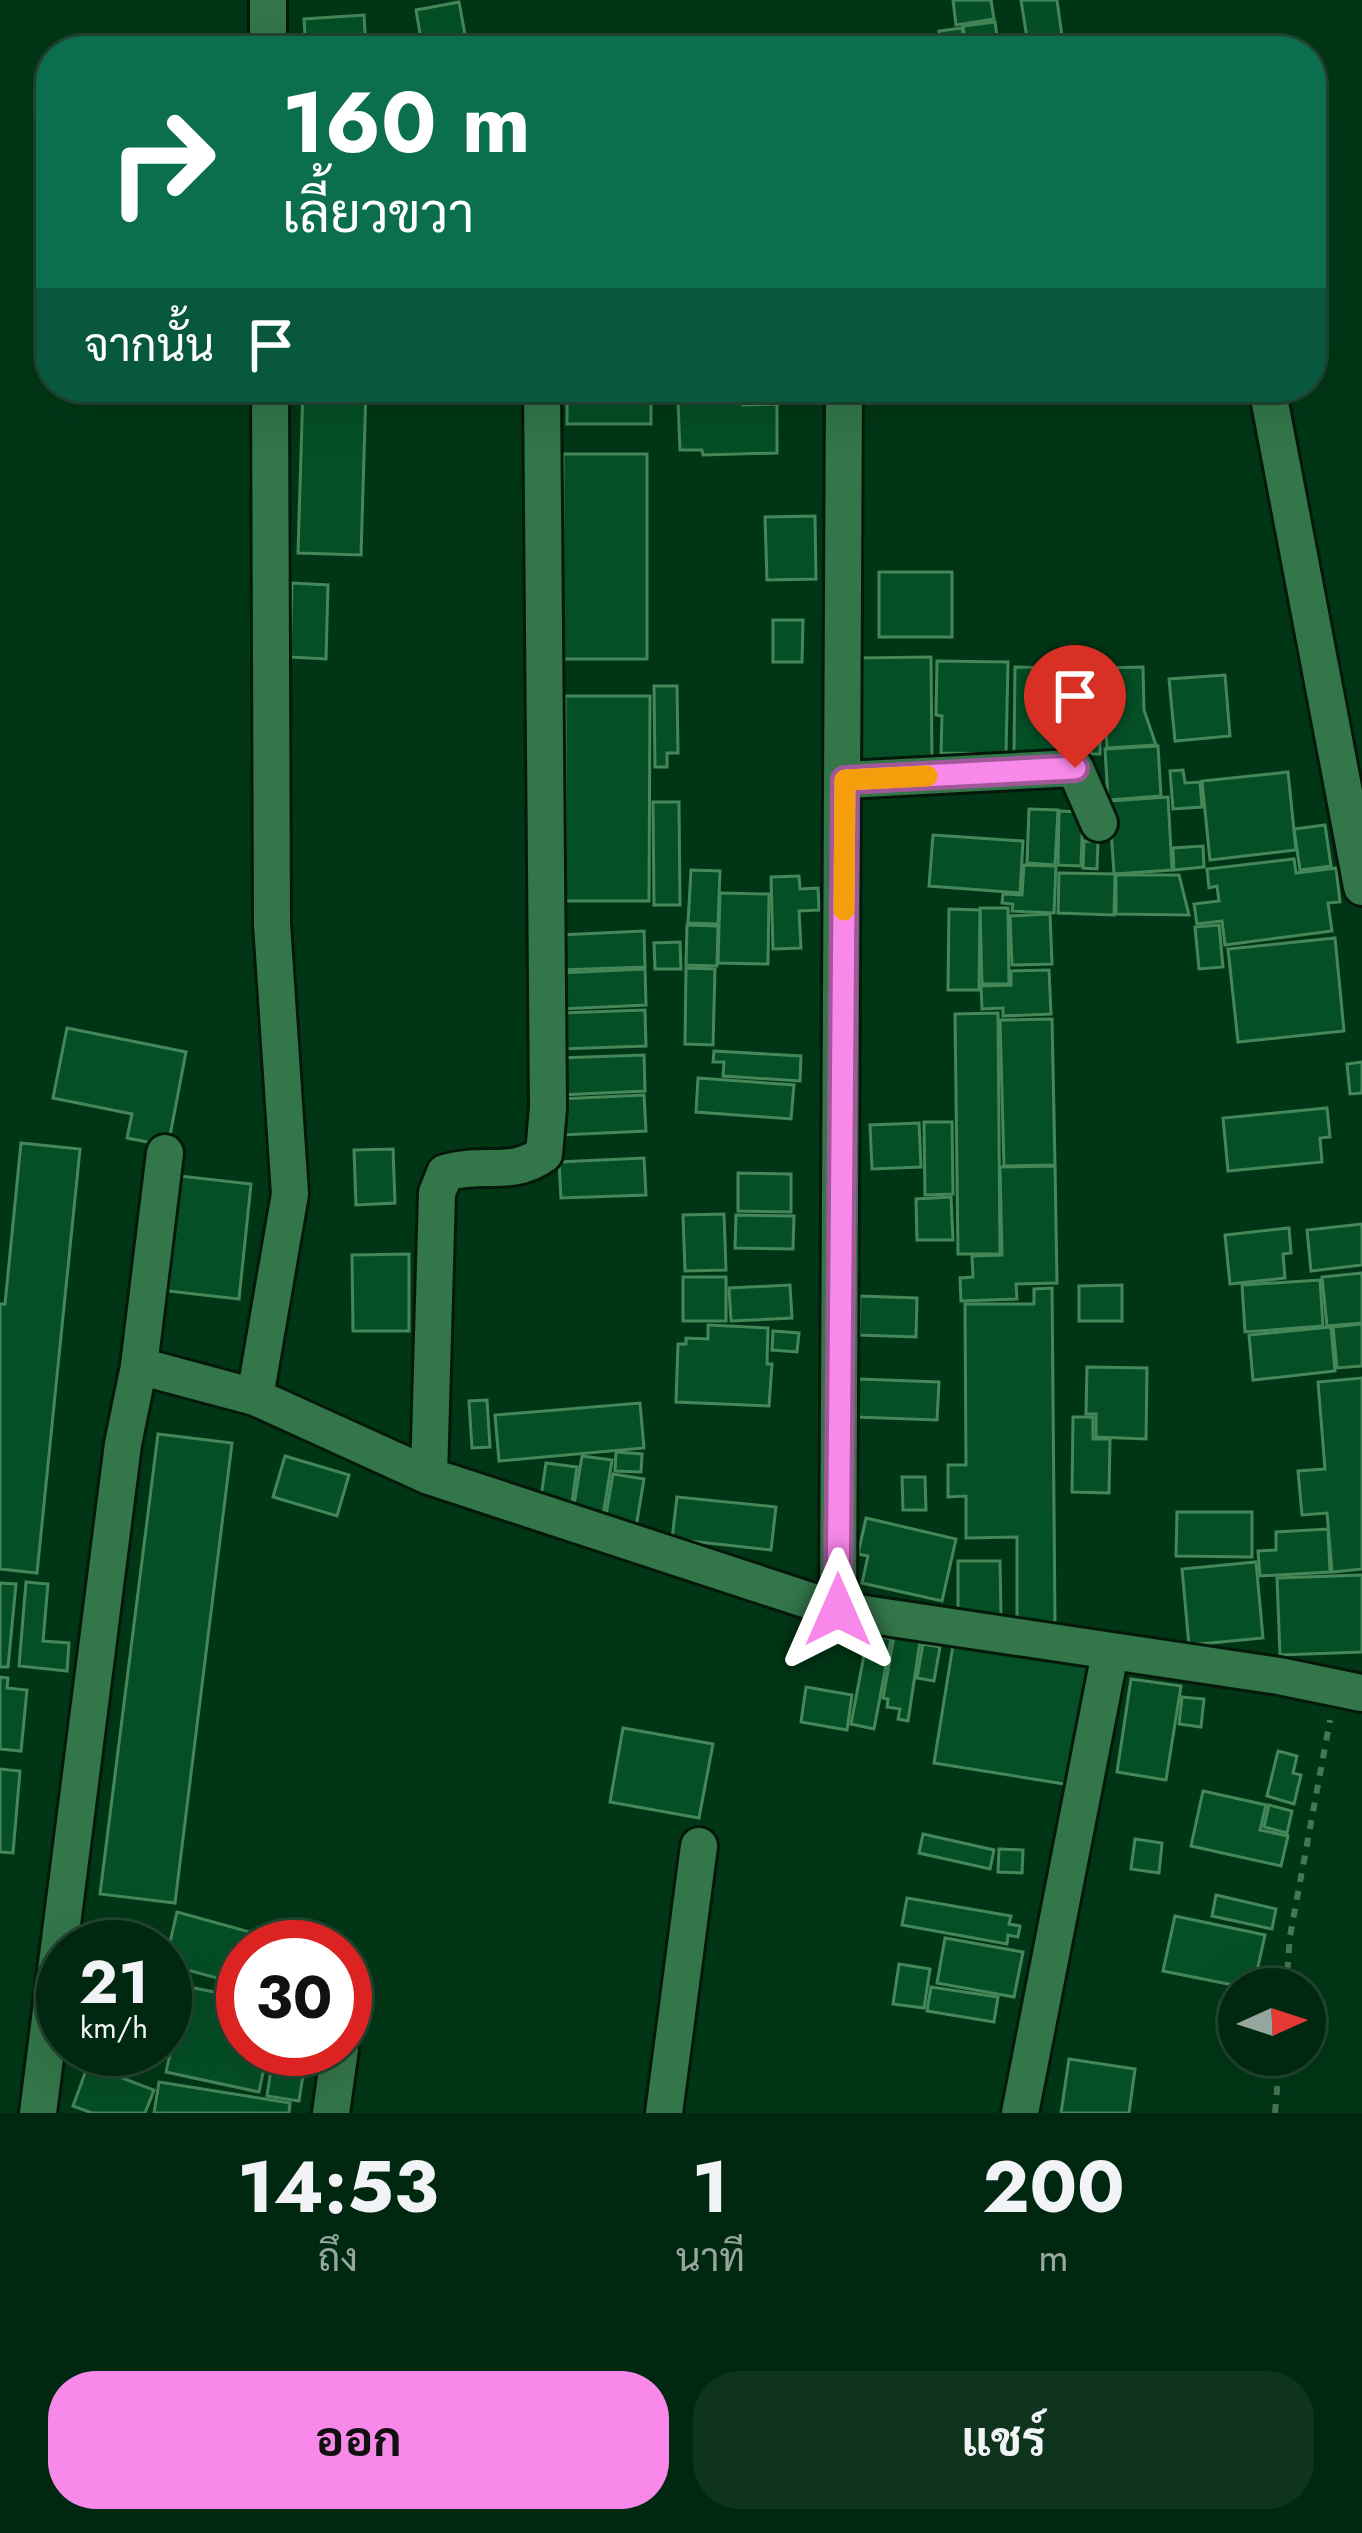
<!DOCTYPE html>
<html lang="th">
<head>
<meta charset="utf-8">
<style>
	:root { --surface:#002810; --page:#0e341e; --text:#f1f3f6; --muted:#95a69f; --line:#224430; --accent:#f888ea }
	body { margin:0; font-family:Jost,Sarabun,sans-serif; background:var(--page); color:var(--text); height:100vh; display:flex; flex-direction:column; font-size:45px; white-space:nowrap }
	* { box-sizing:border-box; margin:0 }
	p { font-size:39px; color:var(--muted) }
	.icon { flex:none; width:66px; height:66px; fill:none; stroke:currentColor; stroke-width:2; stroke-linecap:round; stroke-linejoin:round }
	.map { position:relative; height:2113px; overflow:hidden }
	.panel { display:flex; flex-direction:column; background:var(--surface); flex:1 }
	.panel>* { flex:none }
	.hud { position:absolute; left:36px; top:36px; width:1290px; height:366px; border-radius:48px; box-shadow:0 12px 48px #0002,0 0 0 3px var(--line); background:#0b6e4f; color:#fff; overflow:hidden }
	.needle { width:78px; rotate:87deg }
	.tools { position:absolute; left:1218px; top:1968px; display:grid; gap:24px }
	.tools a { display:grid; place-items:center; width:108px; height:108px; border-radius:50%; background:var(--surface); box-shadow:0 12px 48px #0002,0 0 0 3px var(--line); font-size:60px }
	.speed { position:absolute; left:36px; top:1920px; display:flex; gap:24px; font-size:60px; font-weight:700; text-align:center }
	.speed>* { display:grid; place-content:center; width:156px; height:156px; border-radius:50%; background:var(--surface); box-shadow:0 12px 48px #0002,0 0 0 3px var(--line); line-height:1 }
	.speed small { font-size:30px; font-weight:400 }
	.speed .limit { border:18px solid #d22; background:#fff; color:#111 }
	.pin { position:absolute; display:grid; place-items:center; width:102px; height:102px; color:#fff; margin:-123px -51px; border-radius:50% 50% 50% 0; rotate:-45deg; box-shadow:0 0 12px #0007 }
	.pin .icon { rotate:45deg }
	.me { position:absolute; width:132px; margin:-66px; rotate:0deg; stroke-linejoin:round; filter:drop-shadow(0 0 9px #0008) }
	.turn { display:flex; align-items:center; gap:42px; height:252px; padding:0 48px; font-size:54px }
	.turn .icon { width:156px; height:156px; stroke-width:2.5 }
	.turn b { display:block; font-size:84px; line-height:102px }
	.then { display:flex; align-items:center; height:114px; padding:0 48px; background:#0003; gap:24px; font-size:45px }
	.eta { display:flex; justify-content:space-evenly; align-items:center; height:204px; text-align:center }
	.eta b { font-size:72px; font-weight:700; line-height:84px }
	.primary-button { display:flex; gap:24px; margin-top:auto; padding:24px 48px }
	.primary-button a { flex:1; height:138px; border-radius:48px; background:var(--accent); color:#111; font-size:48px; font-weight:700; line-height:138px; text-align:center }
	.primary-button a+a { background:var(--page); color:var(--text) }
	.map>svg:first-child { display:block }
	.building { fill:#044f26; stroke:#458759; stroke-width:3 }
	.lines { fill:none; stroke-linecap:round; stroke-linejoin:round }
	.minor-casing { stroke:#05190b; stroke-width:42 }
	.path { stroke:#477557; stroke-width:6; stroke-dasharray:9 9; stroke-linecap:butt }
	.minor { stroke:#337649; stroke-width:36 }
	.route-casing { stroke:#a15898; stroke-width:30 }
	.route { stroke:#f888ea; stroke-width:21 }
	.slow { stroke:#f59e0b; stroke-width:21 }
</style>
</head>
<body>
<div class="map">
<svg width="1362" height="2113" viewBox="0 0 1362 2113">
	<rect width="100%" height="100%" fill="#003616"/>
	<g class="building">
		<polygon points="953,0 991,0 994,19 956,25"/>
		<polygon points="1021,0 1057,0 1064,51 1029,51"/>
		<polygon points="459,2 468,51 423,51 416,10"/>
		<polygon points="364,15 366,51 306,51 304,19"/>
		<polygon points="995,22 999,51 967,51 963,26"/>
		<polygon points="962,28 965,49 942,51 939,31"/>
		<rect x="567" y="387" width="84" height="37"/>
		<polygon points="303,388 366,389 361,555 298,553"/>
		<polygon points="741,400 743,405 777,404 777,453 703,455 702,450 680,450 678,402"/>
		<polygon points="563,454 647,454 647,659 562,659"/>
		<polygon points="815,516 816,579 767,580 765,517"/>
		<rect x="879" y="572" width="73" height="65"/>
		<polygon points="292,583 328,585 326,659 290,657"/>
		<polygon points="773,620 803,620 802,662 773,662"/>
		<polygon points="931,657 932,763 860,764 859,658"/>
		<polygon points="937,661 1008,662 1006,754 941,753 942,716 936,715"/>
		<polygon points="1015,667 1101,669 1100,754 1014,753"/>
		<polygon points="1143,667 1144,710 1156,745 1107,748 1102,668"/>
		<polygon points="1225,675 1230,736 1175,741 1169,679"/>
		<polygon points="654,686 677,686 678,753 667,753 667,767 655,767"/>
		<polygon points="565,696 650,696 649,901 565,901"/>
		<polygon points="1158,746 1161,796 1108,800 1105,749"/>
		<polygon points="1183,770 1185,783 1200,782 1202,807 1173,809 1170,771"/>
		<polygon points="1288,772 1296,850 1210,860 1202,781"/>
		<polygon points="1168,797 1172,870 1114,874 1109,801"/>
		<polygon points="653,802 679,802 680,905 654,905"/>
		<polygon points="1029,809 1058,810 1055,865 1027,863"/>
		<polygon points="1059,811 1083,812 1081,866 1058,865"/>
		<polygon points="1325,825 1331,866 1300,870 1294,829"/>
		<polygon points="933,835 1023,841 1020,893 929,886"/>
		<polygon points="1084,841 1098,842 1097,869 1083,868"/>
		<polygon points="1203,846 1204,867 1174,870 1173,848"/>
		<polygon points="1294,859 1296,873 1336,868 1340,902 1328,903 1332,931 1225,945 1222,921 1197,924 1194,904 1219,901 1217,886 1209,888 1207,869"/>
		<polygon points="1024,865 1056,866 1054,913 1012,911 1013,904 1002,903 1003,894 1022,895"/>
		<polygon points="691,870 720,871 718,924 688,923"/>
		<polygon points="1059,873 1115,874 1114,915 1058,913"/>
		<polygon points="1116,875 1179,875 1189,915 1116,914"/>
		<polygon points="799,876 800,889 818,888 819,910 799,911 801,948 773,949 771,877"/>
		<polygon points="720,893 769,894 768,964 718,963"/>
		<polygon points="980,908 1008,908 1009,984 982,984"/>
		<polygon points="949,909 980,910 979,990 948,990"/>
		<polygon points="1050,914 1052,964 1012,965 1010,916"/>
		<polygon points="687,925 718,926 717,966 686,965"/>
		<polygon points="1219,925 1223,967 1199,969 1195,927"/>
		<polygon points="644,931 645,967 560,970 559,935"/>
		<polygon points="1335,938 1344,1031 1238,1042 1228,949"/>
		<polygon points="680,942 681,969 655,969 654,943"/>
		<polygon points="686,968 715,969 713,1045 685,1044"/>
		<polygon points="645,969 646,1005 561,1009 560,973"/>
		<polygon points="1049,970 1051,1014 1003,1016 1003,1008 982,1009 981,986 1011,985 1011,971"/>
		<polygon points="645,1010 646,1046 561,1049 560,1013"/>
		<polygon points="998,1013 1000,1254 958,1254 955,1014"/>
		<polygon points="1052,1019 1055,1165 1004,1166 1000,1020"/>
		<polygon points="67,1028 186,1052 168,1146 127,1138 132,1114 53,1098"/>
		<polygon points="714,1051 801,1056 800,1081 723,1076 724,1062 713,1062"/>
		<polygon points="644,1055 645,1091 560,1095 559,1058"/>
		<polygon points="1362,1062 1362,1093 1350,1094 1347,1064"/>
		<polygon points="698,1078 794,1085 791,1119 696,1112"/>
		<polygon points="644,1095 646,1131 561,1135 559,1099"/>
		<polygon points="1327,1108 1330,1137 1320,1138 1322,1162 1228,1171 1223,1118"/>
		<polygon points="924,1122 952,1122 953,1194 925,1195"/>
		<polygon points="919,1123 921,1167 872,1169 870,1125"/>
		<polygon points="21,1143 80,1149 37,1573 0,1569 0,1304 5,1304"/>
		<polygon points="393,1149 395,1203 356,1205 354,1150"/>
		<polygon points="644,1158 646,1195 561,1198 559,1162"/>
		<polygon points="1055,1166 1057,1283 1016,1284 1017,1299 961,1301 960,1278 973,1277 972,1256 1002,1255 1000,1167"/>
		<polygon points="738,1173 791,1174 791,1212 738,1211"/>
		<polygon points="180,1176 251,1184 239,1299 168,1291"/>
		<polygon points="951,1197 953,1240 917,1240 916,1199"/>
		<polygon points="724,1214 726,1270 685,1271 683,1215"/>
		<polygon points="736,1215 794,1216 793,1249 735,1248"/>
		<polygon points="1362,1224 1362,1265 1311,1271 1307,1230"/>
		<polygon points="1289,1228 1291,1253 1283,1254 1285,1278 1230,1284 1225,1235"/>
		<polygon points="409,1254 409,1331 353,1331 352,1255"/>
		<polygon points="1362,1273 1362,1323 1327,1326 1322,1277"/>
		<rect x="683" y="1277" width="43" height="44"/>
		<polygon points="1320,1280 1323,1326 1245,1332 1242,1285"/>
		<polygon points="790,1285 792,1318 731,1321 729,1288"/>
		<polygon points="1122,1285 1122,1321 1079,1321 1079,1286"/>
		<polygon points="1052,1288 1055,1622 1017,1622 1017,1537 966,1538 966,1496 948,1497 948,1465 966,1465 965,1304 1034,1304 1034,1289"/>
		<polygon points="860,1296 917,1298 916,1337 859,1335"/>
		<polygon points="1362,1324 1362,1366 1337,1368 1333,1327"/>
		<polygon points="708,1325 768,1328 767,1364 772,1364 769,1406 676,1402 678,1344 686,1344 686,1338 708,1339"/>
		<polygon points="1331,1327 1335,1371 1253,1380 1249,1335"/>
		<polygon points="773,1331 799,1333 797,1352 772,1350"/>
		<polygon points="1087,1367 1147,1368 1146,1439 1096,1437 1096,1414 1086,1414"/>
		<polygon points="1362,1378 1362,1569 1332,1572 1327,1513 1302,1515 1298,1471 1325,1469 1318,1382"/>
		<polygon points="858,1379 939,1382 937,1420 856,1417"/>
		<polygon points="487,1400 490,1447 472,1448 469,1401"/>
		<polygon points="640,1403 644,1448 499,1461 495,1415"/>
		<polygon points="1073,1417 1093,1417 1093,1439 1110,1439 1109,1493 1072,1492"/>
		<polygon points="158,1434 232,1443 175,1903 100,1894"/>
		<polygon points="616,1452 642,1454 641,1472 615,1471"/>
		<polygon points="285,1456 349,1475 337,1516 273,1497"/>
		<polygon points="582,1456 612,1460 603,1516 573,1511"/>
		<polygon points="546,1463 577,1467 572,1502 541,1497"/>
		<polygon points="613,1474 644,1479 636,1527 605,1521"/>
		<polygon points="902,1477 925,1477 926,1510 903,1510"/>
		<polygon points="677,1497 776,1507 771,1550 672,1539"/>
		<polygon points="1177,1512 1252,1512 1252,1557 1176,1556"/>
		<polygon points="866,1518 956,1539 942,1601 862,1583 868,1556 858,1554"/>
		<polygon points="1328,1529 1330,1572 1260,1576 1258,1551 1276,1550 1276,1532"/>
		<polygon points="958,1561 1000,1561 1001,1615 958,1615"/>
		<polygon points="1256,1562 1263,1638 1189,1645 1182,1569"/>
		<polygon points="1362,1575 1362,1652 1280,1655 1277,1578"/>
		<polygon points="26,1582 48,1584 43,1641 69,1643 67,1671 19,1666"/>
		<polygon points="0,1583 16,1584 8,1667 0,1667"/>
		<polygon points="955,1633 1090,1655 1070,1785 934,1763"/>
		<polygon points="868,1634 891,1639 874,1729 851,1724"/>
		<polygon points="894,1637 920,1642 908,1721 898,1719 900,1709 887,1707 888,1699 883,1698"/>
		<polygon points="923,1644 940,1647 934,1681 917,1678"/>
		<polygon points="0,1677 8,1678 7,1688 27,1690 21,1751 0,1749"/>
		<polygon points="1131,1679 1181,1686 1166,1780 1117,1772"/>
		<polygon points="806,1687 852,1695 847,1730 801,1722"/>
		<polygon points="1182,1697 1204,1699 1201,1727 1179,1724"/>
		<polygon points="623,1728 713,1744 699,1818 610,1802"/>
		<polygon points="1278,1751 1297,1756 1293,1773 1301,1775 1294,1804 1267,1796"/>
		<polygon points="0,1769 20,1771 13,1853 0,1852"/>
		<polygon points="1203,1791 1266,1805 1260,1830 1288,1836 1281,1866 1191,1846"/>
		<polygon points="1269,1805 1292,1811 1287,1833 1264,1827"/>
		<polygon points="923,1834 994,1850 990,1869 919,1853"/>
		<polygon points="1135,1839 1162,1843 1159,1873 1131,1869"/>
		<polygon points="999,1849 1023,1850 1022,1873 998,1872"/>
		<polygon points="1216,1895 1276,1909 1272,1929 1212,1916"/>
		<polygon points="907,1898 1011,1916 1009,1924 1020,1926 1018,1937 1008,1935 1007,1944 902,1925"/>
		<polygon points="177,1912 279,1940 278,1947 243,1947 243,1985 165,1964"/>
		<polygon points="1175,1916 1265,1935 1253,1989 1163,1971"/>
		<polygon points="945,1938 1023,1952 1014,1997 937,1983"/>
		<polygon points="899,1964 930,1969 924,2008 893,2004"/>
		<polygon points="185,1986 243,1998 243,2049 268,2049 259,2092 166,2072"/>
		<polygon points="931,1987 998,1997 994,2022 927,2011"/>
		<polygon points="274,2049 307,2049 299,2101 267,2096"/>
		<polygon points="1069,2059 1135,2069 1129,2113 1061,2113"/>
		<polygon points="88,2065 154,2090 145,2113 92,2113 73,2106"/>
		<polygon points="159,2082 290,2103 289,2113 154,2113"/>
	</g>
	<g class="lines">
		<g class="minor-casing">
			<g id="minor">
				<polyline points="268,0 268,51"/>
				<polyline points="1267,387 1362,887"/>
				<polyline points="845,780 1075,768 1099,823"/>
				<polyline points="139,1366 255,1397 429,1476 838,1610 1279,1676 1362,1693"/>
				<polyline points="255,1397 290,1194 272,924 270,387"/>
				<path d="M 429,1476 L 437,1193 L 445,1173 C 485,1161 510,1178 544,1154 L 548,1108 L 542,387"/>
				<polyline points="838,1610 844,387"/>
				<polyline points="345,2010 346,2004"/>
				<polyline points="38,2113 123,1444 139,1366 165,1153"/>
				<polyline points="331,2113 340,2049"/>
				<polyline points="664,2113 699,1846"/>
				<polyline points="1020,2113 1110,1653"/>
			</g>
		</g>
		<g class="path">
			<polyline points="1286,1989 1290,1936 1330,1720"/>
			<polyline points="1275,2113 1280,2055"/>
		</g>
		<use href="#minor" class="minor"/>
	</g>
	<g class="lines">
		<g class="route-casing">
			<polyline id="route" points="838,1610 845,780 1075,768"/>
		</g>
		<use href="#route" class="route"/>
		<polyline class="slow" points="844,910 845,780 927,776"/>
	</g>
</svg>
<div class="tools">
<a><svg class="needle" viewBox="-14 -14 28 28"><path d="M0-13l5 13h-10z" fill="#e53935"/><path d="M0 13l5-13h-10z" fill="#95a69f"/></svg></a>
</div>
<div class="speed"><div>21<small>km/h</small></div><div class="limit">30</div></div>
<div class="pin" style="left:1075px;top:768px;background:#d93025"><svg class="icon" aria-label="arrive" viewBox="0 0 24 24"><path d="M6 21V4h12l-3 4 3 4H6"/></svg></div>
<svg class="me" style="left:838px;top:1610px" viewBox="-20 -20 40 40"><path d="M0-17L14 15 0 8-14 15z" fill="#f888ea" stroke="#fff" stroke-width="4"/></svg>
<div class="hud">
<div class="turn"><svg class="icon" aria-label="right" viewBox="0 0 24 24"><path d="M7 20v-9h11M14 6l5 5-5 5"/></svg><div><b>160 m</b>เลี้ยวขวา</div></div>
<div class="then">จากนั้น<svg class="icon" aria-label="arrive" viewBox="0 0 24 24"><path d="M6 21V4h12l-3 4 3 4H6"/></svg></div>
</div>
</div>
<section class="panel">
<div class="eta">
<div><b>14:53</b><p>ถึง</p></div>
<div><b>1</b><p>นาที</p></div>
<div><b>200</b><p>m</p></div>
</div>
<div class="primary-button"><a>ออก</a><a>แชร์</a></div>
</section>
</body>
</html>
